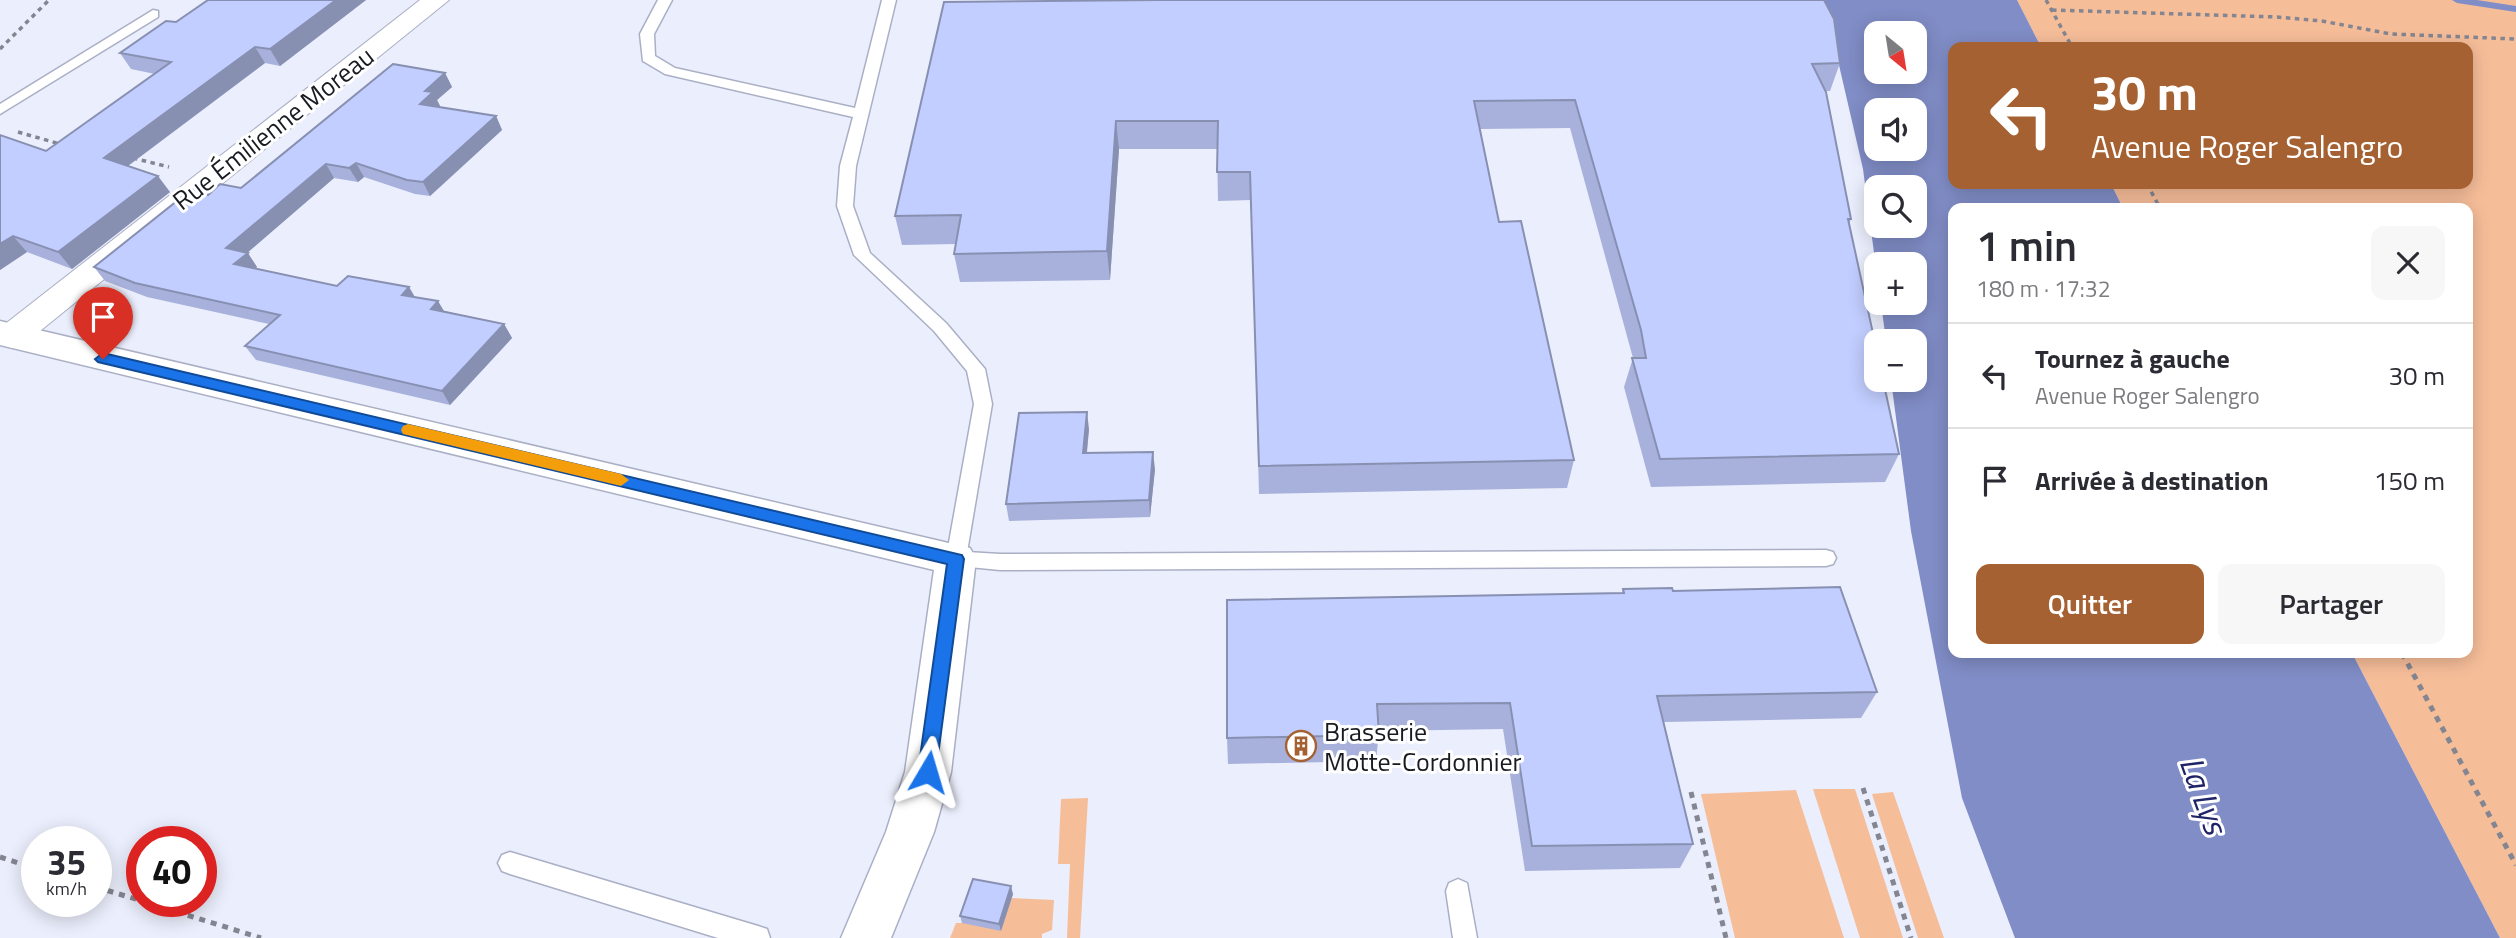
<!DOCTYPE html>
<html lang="fr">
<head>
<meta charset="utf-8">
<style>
	:root { --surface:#fff; --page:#f7f7f7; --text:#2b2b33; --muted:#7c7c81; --line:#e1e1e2; --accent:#a56131 }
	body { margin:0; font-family:"Titillium Web",sans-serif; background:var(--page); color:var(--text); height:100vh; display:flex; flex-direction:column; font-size:26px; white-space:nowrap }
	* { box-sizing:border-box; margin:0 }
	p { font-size:23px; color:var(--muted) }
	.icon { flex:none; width:38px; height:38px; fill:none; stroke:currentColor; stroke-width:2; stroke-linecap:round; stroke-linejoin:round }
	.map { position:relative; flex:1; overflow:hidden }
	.sheet { position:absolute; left:1948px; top:203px; width:525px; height:455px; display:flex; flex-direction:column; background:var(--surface); border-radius:14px; box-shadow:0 4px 18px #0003 }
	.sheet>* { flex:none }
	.hud { position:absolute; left:1948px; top:42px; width:525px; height:147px; border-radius:14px; box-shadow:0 4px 18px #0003; background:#a56131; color:#fff; overflow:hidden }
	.needle { width:46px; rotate:150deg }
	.buttons { position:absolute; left:1864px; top:21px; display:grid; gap:14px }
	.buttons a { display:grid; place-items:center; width:63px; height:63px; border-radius:14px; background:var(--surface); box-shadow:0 4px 18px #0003; font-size:35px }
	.speed { position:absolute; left:21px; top:826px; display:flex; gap:14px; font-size:35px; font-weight:700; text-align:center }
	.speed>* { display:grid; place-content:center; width:91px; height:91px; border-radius:50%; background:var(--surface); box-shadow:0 4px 18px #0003; line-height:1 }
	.speed small { font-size:18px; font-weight:400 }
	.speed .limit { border:10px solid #d22; background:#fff; color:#111 }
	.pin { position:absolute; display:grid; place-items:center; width:60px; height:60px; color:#fff; margin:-72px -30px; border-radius:50% 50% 50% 0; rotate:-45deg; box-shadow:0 0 7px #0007 }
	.pin .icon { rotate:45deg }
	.me { position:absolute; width:77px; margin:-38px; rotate:7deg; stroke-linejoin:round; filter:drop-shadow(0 0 5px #0008) }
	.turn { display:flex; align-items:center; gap:24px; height:147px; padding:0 28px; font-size:32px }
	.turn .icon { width:91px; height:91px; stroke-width:2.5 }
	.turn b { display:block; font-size:49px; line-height:60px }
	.round { display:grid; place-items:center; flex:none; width:74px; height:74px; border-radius:14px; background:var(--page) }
	.overview { display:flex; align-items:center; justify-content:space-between; height:119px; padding:0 28px }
	h1 { font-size:42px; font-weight:600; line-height:52px }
	.action { display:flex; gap:14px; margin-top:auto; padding:14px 28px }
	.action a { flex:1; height:80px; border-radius:14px; background:var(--accent); color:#fff; font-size:28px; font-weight:600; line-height:80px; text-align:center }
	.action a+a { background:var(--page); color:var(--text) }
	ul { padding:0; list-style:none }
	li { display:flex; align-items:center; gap:21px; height:105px; padding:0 28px; border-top:2px solid var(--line) }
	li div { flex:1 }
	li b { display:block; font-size:26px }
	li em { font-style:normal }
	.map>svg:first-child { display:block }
	.green { fill:#f6bd99 }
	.water { fill:#808dc6; fill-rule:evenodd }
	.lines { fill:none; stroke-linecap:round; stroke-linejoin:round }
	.stream { fill:#808dc6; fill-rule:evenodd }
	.service-casing { stroke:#aaafc5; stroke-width:3 }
	.minor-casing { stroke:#aaafc5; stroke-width:2 }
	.tertiary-casing { stroke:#aaafc5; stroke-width:3 }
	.path-far1 { stroke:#838590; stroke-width:3.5; stroke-dasharray:4.5 4.5; stroke-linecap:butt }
	.path { stroke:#838590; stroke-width:5; stroke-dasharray:6 6; stroke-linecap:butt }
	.service { fill:#fff; fill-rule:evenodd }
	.minor { fill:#fff; fill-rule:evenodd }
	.tertiary { fill:#fff; fill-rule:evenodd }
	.wall { fill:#a7b1db }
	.shaded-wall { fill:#8890b2 }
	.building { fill:#c2ceff; stroke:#8890b2; stroke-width:2 }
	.route { fill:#1a73e8; stroke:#114b97; stroke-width:2 }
	.slow { fill:#f59e0b }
	.labels { text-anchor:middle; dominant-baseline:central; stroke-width:6; stroke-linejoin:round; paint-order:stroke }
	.street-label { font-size:26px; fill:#181a21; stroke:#fff }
	.poi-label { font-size:26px; fill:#181a21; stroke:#fff; text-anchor:start }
	.near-water-label { font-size:33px; font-style:italic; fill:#1f2468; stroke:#fff }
</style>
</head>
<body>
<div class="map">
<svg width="2516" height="938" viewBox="0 0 2516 938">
	<rect width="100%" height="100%" fill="#ebeefc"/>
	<g class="green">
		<polygon points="2017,0 2516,0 2516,938 2500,938 2352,653 2468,653 2468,208 2123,208 2111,184 2468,184 2468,47 2041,47"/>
		<polygon points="1813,789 1855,789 1903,938 1860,938"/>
		<polygon points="1796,790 1844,938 1735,938 1701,794"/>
		<polygon points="1893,792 1944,938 1918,938 1872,794"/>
		<polygon points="1088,798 1080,938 1067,938 1070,864 1058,864 1061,799"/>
		<polygon points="1012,898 1054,900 1052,930 1042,934 1042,938 950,938 956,923 962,923"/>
	</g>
	<path class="water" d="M 1824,0 L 2017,0 L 2041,47 L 1953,47 L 1953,184 L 2111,184 L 2123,208 L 1953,208 L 1953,653 L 2352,653 L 2500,938 L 2015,938 L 1962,798 L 1911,531 L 1891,380 L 1914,380 L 1914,341 L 1886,341 L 1881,303 L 1914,303 L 1914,264 L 1876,264 L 1876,268 L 1863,169 ZM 1876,33 L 1914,33 L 1914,72 L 1876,72 ZM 1876,110 L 1914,110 L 1914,149 L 1876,149 ZM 1876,187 L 1914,187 L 1914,226 L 1876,226 Z"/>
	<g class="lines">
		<polygon class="stream" points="2452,0 2477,0 2516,6 2516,12 2457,3"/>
		<g class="service-casing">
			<g id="service">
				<polygon points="658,0 672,0 654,34 655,56 675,68 855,108 882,0 896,0 856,166 853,206 870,253 946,323 985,369 992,404 967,552 1000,554 1826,550 1833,552 1836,558 1833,564 1826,566 1000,570 949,565 946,559 974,404 967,371 934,331 854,255 837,206 840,166 853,117 665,74 643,61 640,34"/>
				<polygon points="153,10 158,11 158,17 0,114 0,104"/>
				<polygon points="510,852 758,926 767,929 770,938 718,938 510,874 502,871 498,863 502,855"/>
				<polygon points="1458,879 1467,883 1477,938 1453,938 1446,891 1449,883"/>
			</g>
		</g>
		<g class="minor-casing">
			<polygon id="minor" points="420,0 449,0 24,344 12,348 0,344 0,328"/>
		</g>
		<g class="tertiary-casing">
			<polygon id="tertiary" points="0,321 970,548 976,559 951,772 934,832 891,938 841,938 886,832 905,772 934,570 0,345"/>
		</g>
		<g class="path-far1">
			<polyline points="2046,0 2072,47"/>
			<polyline points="2052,10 2277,17 2322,21 2391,34 2516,39"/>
			<polyline points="0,49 49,0"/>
			<polyline points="18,132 60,144"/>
			<polyline points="133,158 169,167"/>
			<polyline points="2147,184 2160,208"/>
		</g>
		<g class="path">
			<polyline points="2402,653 2516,865"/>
			<polyline points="1863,788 1911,938"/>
			<polyline points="1691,792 1726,938"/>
			<polyline points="0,857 37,869"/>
			<polyline points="96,887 142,901"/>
			<polyline points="142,901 261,938"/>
		</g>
		<use href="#service" class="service"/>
		<use href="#minor" class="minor"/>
		<use href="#tertiary" class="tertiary"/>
	</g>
	<g class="wall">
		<polygon points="208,0 366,0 280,66 265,63 128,166 170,192 72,269 27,252 0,270 0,135 46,151 155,74 131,69 120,53 176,22"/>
		<polygon points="944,2 1840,63 1830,91 1826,91 1851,219 1849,224 1899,454 1885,482 1651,487 1624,387 1633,358 1570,128 1480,129 1499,222 1574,460 1567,488 1259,494 1251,200 1218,201 1217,149 1119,149 1110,280 960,282 954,254 956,244 902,245 895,216"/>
		<polygon points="445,73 452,87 437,100 440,106 440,107 496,116 502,130 430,196 415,194 364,177 358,182 334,178 247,253 257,267 255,269 337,286 409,287 415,297 444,311 504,324 512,338 450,405 256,360 245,346 269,324 147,297 105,281 94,267 208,195 241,188"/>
		<polygon points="1089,429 1087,453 1155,469 1150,517 1009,521 1006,504"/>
		<polygon points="1623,589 1673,591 1877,692 1861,718 1664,722 1693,844 1680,868 1525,871 1503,729 1379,731 1376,761 1228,764 1227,738 1622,593"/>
		<polygon points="1013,894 1001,931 962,923 960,916"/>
	</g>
	<g class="shaded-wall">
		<polygon points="336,0 366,0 280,66 270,49"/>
		<polygon points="255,47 265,63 117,174 104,158"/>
		<polygon points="445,73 452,87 437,100 440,106 428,118 420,104 425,91"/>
		<polygon points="496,116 502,130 430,196 423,182"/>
		<polygon points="1116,121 1119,149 1110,280 1107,251"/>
		<polygon points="356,163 364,177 358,182 349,168"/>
		<polygon points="326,164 334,178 240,259 248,253 257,267 244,278 234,264 226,248"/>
		<polygon points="158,176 170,192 72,269 58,252"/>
		<polygon points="13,236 27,252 0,270 0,244"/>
		<polygon points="409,287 417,301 402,295"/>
		<polygon points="438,301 447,316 431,309"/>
		<polygon points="504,324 512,338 450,405 442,391"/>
		<polygon points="1087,412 1089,429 1085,469 1083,453"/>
		<polygon points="1153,452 1155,469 1150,517 1149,500"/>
		<polygon points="1011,886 1013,894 1001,931 999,924"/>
	</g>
	<g class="building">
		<polygon points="208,0 336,0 270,49 255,47 104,158 158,176 58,252 13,236 0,244 0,135 46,151 171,62 120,53 166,21 176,22"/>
		<polygon points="1159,0 1824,0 1834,19 1840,63 1812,64 1826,92 1851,219 1848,219 1876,347 1876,380 1883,380 1899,454 1660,459 1632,358 1646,358 1641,330 1575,100 1474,101 1499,222 1521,221 1574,460 1259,466 1250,172 1217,172 1218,121 1116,121 1107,251 954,254 961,215 895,216 944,2"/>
		<polygon points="393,64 445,73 425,91 433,92 420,104 496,116 423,182 407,180 356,163 349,168 326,164 226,248 248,253 234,264 337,286 348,276 409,287 402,295 438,301 431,309 504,324 442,391 245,346 280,315 135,283 94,267 192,189 208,195 220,184 241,188"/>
		<polygon points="1087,412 1083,453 1153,452 1149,500 1006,504 1019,413"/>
		<polygon points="1840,587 1877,692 1657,696 1693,844 1532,846 1510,703 1377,704 1379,735 1227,738 1227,600 1624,593 1623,589 1672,588 1673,591"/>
		<polygon points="973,879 1011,886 999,924 960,916"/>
	</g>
	<polygon class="route" points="103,353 962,555 964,559 935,778 928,781 921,778 918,772 947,564 98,362 95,359"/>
	<polygon class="slow" points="408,424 621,474 629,480 621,486 403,434 401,430 403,426"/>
	<defs>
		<g id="building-ring" transform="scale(1.575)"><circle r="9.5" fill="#fff" stroke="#a56131" stroke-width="1.5"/><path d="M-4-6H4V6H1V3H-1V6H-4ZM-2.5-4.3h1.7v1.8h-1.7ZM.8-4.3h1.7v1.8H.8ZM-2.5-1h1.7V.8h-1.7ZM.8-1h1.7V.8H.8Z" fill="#a56131"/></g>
	</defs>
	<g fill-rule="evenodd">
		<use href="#building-ring" x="1301" y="746"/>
	</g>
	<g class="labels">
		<g class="street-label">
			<text transform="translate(273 128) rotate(-38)">Rue Émilienne Moreau</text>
		</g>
		<g class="poi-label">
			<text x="1324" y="731">Brasserie<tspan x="1324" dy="30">Motte-Cordonnier</tspan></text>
		</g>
		<g class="near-water-label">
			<text transform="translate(2204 795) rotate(70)">La Lys</text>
		</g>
	</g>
</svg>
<div class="buttons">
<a><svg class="needle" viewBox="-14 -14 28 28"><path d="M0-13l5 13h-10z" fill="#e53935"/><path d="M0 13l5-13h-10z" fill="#7c7c81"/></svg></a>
<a><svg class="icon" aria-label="sound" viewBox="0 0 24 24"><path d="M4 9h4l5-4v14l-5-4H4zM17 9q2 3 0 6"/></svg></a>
<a><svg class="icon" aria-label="search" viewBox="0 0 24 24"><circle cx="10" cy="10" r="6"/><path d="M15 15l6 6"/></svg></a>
<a>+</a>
<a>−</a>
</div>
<div class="speed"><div>35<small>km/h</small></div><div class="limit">40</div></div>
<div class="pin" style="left:103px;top:359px;background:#d93025"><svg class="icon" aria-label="arrive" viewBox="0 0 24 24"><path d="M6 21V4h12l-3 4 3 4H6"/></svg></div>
<svg class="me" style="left:928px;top:772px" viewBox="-20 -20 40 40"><path d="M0-17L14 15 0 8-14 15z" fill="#1a73e8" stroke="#fff" stroke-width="4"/></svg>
<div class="hud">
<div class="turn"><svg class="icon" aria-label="left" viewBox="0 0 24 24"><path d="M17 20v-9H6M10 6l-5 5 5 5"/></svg><div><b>30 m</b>Avenue Roger Salengro</div></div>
</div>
<section class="sheet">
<div class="overview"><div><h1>1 min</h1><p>180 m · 17:32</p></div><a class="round"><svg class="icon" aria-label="close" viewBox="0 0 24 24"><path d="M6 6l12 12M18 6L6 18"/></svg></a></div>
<ul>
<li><svg class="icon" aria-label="left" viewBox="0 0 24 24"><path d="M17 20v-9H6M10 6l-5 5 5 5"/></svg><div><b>Tournez à gauche</b><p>Avenue Roger Salengro</p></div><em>30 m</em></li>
<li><svg class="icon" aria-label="arrive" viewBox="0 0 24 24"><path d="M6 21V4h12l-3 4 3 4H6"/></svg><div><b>Arrivée à destination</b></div><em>150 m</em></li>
</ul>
<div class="action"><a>Quitter</a><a>Partager</a></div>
</section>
</div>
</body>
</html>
